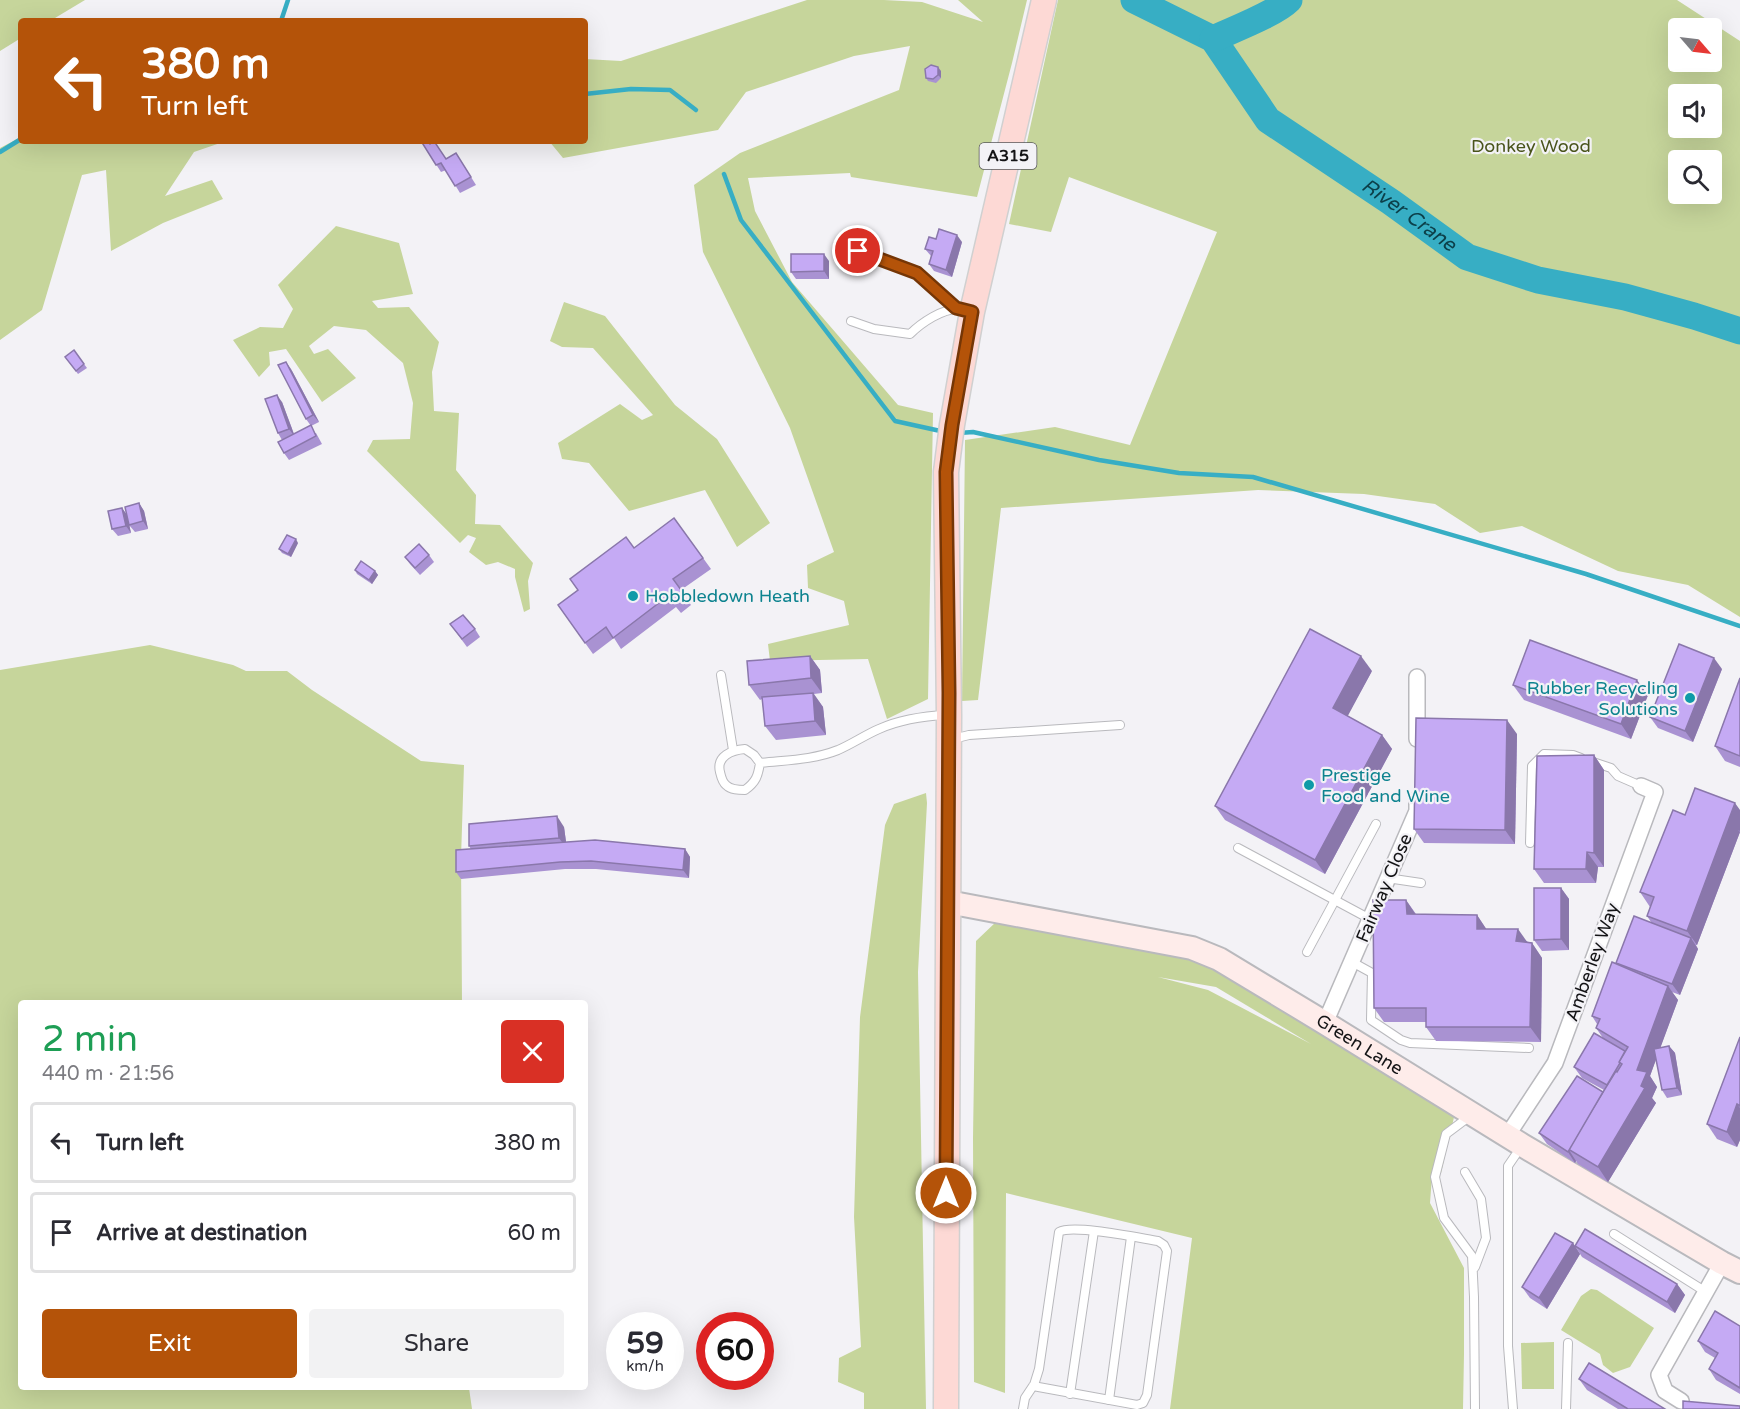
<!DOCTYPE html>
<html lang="en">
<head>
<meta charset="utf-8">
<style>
	:root { --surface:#fff; --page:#f2f2f3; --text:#2b2b33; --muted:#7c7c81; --line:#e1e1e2; --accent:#b45309 }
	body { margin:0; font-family:"Varela Round",sans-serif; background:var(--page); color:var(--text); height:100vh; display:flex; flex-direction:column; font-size:22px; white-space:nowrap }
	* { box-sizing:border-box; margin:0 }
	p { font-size:20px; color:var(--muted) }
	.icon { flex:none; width:33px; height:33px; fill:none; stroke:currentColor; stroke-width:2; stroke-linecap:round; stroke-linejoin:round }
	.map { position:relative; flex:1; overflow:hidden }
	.drawer { position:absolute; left:18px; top:1000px; width:570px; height:390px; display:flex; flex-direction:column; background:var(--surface); border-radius:6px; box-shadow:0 6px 24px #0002 }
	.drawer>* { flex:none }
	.guide { position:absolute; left:18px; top:18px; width:570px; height:126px; border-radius:6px; box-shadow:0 6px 24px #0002; background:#b45309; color:#fff; overflow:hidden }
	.needle { width:39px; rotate:118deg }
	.fabs { position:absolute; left:1668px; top:18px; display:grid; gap:12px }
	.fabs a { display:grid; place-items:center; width:54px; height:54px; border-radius:6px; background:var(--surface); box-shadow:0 6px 24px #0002; font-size:30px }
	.speed { position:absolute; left:606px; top:1312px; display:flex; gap:12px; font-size:30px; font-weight:700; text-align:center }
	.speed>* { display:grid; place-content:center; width:78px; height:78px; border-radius:50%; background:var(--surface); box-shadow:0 6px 24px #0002; line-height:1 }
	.speed small { font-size:15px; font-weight:400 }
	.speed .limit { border:9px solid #d22; background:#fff; color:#111 }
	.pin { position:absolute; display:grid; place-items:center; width:51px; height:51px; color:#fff; margin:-26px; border:3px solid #fff; border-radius:50%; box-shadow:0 2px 6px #0007 }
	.me { position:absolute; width:66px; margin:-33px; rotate:0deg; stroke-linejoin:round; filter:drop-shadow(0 0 4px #0008) }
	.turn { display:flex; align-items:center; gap:21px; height:126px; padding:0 24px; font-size:27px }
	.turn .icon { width:78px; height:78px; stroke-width:2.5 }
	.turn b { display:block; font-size:42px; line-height:51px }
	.round { display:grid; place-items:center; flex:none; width:63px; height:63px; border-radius:6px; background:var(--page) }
	.overview { display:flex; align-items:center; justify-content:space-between; height:102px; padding:0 24px }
	h1 { font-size:36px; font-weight:600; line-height:45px; color:#1e9e55 }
	.action { display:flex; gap:12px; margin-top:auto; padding:12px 24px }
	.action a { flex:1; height:69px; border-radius:6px; background:var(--accent); color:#fff; font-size:24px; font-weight:600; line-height:69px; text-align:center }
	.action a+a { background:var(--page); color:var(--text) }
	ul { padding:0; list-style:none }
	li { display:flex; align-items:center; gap:18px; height:81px; margin:0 12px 9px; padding:0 12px; border:3px solid var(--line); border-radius:6px }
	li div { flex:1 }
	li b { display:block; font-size:22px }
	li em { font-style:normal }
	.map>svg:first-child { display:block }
	.green { fill:#c6d59b; fill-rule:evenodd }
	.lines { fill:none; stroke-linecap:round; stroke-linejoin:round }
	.stream { stroke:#37aec4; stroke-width:4.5 }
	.river { stroke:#37aec4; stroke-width:27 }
	.lane-casing { stroke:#b9b9bd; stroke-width:10 }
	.street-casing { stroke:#b9b9bd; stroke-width:18 }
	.secondary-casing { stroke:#b9b9bd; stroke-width:26 }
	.primary-casing { stroke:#d0d0d0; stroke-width:27 }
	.lane { stroke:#fff; stroke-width:8 }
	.street { stroke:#fff; stroke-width:15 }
	.secondary { stroke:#feecea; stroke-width:22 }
	.primary { stroke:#fdd9d5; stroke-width:24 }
	.wall { fill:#a992d2 }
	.shaded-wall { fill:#8a77ab }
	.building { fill:#c5aaf4; stroke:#8a77ab; stroke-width:1.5 }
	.route-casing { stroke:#753606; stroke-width:15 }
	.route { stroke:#b45309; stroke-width:10 }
	.culture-dot { fill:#0f9aa8; stroke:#f3f2f6; stroke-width:2 }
	.labels { text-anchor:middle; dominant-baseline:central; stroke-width:4.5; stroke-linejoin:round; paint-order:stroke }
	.shield { fill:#f3f2f6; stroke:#575759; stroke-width:1.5 }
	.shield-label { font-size:16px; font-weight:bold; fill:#141416 }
	.park-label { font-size:18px; fill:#49541b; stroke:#f3f2f6 }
	.culture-label { font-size:18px; fill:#0d838f; stroke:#f3f2f6; text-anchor:start }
	.street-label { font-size:18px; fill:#141416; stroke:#f3f2f6 }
	.water-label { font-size:20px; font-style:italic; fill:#0c404a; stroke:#f3f2f6 }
</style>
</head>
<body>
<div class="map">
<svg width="1740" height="1409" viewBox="0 0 1740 1409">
	<rect width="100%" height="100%" fill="#f3f2f6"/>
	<g class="green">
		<polygon points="0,0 85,0 50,21 21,21 21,38 0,51"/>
		<polygon points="807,0 884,0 922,2 983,22 958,0 1027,0 1012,63 977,197 851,177 850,173 748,178 755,211 792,282 898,405 933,413 928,699 887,719 868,659 770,661 768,644 849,625 844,601 808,588 807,565 834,552 790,428 703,252 694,185 740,153 899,90 910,46 854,56 746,92 718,130 563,158 549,141 585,141 585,59 621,61"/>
		<path d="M 1058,0 L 1677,0 L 1740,41 L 1740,617 L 1688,585 L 1618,571 L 1522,526 L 1480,533 L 1435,504 L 1364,494 L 1258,490 L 1001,508 L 978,700 L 962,701 L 965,440 L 1055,427 L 1130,445 L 1217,232 L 1069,177 L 1051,232 L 1009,224 ZM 1678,28 L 1712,28 L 1712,62 L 1678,62 ZM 1678,94 L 1712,94 L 1712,128 L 1678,128 ZM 1678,160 L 1712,160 L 1712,194 L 1678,194 Z"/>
		<polygon points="21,137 21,141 226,141 194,152 165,196 212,180 223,199 163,223 111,251 106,170 82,175 42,310 0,340 0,148"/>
		<polygon points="336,226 399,243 413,294 372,301 378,308 409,307 439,342 432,372 434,411 459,413 456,470 476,495 475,524 500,525 533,563 528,581 530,609 524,612 515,577 515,569 498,562 486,565 469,552 476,538 468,535 460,543 367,451 373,440 410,439 413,403 403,363 366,330 334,326 309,346 314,354 328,349 356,378 322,402 286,349 269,352 270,365 259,377 233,340 260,327 283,328 293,309 278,285"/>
		<polygon points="564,302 605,316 675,405 717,439 770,523 737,547 705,490 629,511 589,463 562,459 558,443 620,404 642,420 653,415 593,348 562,347 550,341"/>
		<polygon points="150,645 233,665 246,671 287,671 312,690 421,761 464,765 461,858 462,1003 21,1004 21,1388 469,1388 472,1409 0,1409 0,670"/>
		<polygon points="926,793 927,803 918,972 926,1409 864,1409 864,1393 838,1382 839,1358 861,1347 854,1217 860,1017 885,825 894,804"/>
		<path d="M 997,921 L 1187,958 L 1230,972 L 1455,1113 L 1441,1173 L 1432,1176 L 1430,1203 L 1464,1268 L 1464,1354 L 1463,1409 L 1170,1409 L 1192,1238 L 1006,1193 L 1005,1393 L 974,1382 L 973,1138 L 976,941 ZM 1158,977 L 1216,987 L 1311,1044 L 1208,990 Z"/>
		<polygon points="1591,1289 1597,1290 1654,1328 1630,1367 1613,1373 1603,1365 1600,1354 1561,1330 1581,1296"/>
		<polygon points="1554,1342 1554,1389 1522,1389 1521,1343"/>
	</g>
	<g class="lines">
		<g class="stream">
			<polyline points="281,21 288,0"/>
			<polyline points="585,94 631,89 670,90 696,110"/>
			<polyline points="0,152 21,139"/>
			<polyline points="724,174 741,220 895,421 945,432"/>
			<polyline points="959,433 973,432 1099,460 1179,473 1253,477 1586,574 1740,626"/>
		</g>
		<g class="river">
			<path id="s1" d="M 1134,0 L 1213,39 L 1268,120 L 1391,202 L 1467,257 L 1538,280 L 1625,297 L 1694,316 L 1740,331"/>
			<path d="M 1213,39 C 1232,30 1275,14 1289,0"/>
		</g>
		<g class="lane-casing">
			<g id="lane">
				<polyline points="838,244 917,273 956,308"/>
				<path d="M 851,321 L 874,329 L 910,334 C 921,323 943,308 959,309"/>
				<polyline points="721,675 733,750"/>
				<polyline points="953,739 969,735 1120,725"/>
				<polyline points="1593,762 1611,768 1618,776 1641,786"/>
				<path d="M 760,763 L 754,755 L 745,749 C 732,750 716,756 720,772 C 721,776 722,782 726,785 C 731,790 739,790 745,790 C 756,782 758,776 760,763 C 786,760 813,760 838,750 C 852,744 865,735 879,729 C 901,719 924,716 947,715"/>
				<polyline points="1530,843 1532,766 1544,754 1573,755 1581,758"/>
				<polyline points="1238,848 1370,919"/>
				<polyline points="1387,878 1421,883"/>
				<polyline points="1307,952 1376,824"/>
				<polyline points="1352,962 1372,973 1371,1020 1401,1040 1410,1043 1529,1048"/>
				<polyline points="1470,1116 1446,1134 1435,1177 1444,1218 1472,1256 1474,1297 1475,1409"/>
				<polyline points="1465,1172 1481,1199 1486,1238 1475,1267"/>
				<polyline points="1614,1234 1706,1292"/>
				<polyline points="1070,1394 1094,1231"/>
				<polyline points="1109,1400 1131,1237"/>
				<path d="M 1023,1409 L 1025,1398 L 1033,1386 L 1034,1385 L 1039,1369 L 1059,1232 C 1073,1224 1139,1238 1158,1241 L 1164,1245 L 1167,1251 L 1147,1395 L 1143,1403 L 1137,1405 L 1033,1386"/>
				<polyline points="1513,1409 1508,1346 1508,1166 1521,1147"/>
				<polyline points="1566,1409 1568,1343"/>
			</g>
		</g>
		<g class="street-casing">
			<g id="street">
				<polyline points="1417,739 1417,677"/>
				<polyline points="1325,1023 1417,811 1417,799"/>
				<polyline points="1507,1136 1555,1063 1655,792 1641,786"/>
				<polyline points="1681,1401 1665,1391 1659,1375 1722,1263"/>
			</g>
		</g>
		<g class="secondary-casing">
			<g id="secondary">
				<path id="s2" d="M 948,902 L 1192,948 L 1219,959 L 1325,1023 L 1522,1145 L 1722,1263 L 1740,1272"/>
			</g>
		</g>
		<g class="primary-casing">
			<polyline id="primary" points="946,1409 949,715 946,472 952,425 972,312 1044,0"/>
		</g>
		<use href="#lane" class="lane"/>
		<use href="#street" class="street"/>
		<use href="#secondary" class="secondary"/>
		<use href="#primary" class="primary"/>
	</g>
	<g class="wall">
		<polygon points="941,71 941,78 936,83 928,81 926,78"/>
		<polygon points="421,141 430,144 446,159 456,153 476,185 460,193 446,170 441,172"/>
		<polygon points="962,242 952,277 934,271 929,264 931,256 925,249"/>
		<polygon points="829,261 829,279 796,279 791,272"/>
		<polygon points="65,357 84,364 87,368 78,374"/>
		<polygon points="291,369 319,422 311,426 306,419"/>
		<polygon points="282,402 294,434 316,433 322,444 289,460 284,453 282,440 278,433"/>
		<polygon points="139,503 144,511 148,529 135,532 129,525"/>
		<polygon points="122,508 127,515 131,533 118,536 112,529"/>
		<polygon points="674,518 711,569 681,590 691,605 681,613 676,607 621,649 614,638 593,654 558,605"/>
		<polygon points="298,543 291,557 282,553 279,549"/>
		<polygon points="429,555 434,562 420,575 410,564 405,557"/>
		<polygon points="355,570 375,571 378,575 372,584 357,574"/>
		<polygon points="450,624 475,629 480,637 467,647"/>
		<polygon points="810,656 820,670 822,693 814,694 823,707 826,735 776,740 765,726 762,699 760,700 749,685"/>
		<polygon points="1722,669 1693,742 1658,728 1650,717"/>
		<polygon points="1372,671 1347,716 1382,735 1392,749 1325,874 1225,820 1215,806"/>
		<polygon points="1740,678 1740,767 1725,761 1715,746"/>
		<polygon points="1513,685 1648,695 1631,739 1524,700"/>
		<polygon points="1517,734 1515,844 1424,843 1414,829"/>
		<polygon points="1594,755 1604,770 1604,867 1598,867 1596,883 1544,883 1534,869"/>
		<polygon points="1740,810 1740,833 1740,832 1697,945 1696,945 1698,949 1680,995 1672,992 1678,1000 1660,1048 1669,1046 1675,1053 1682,1095 1667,1098 1662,1090 1656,1059 1650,1076 1657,1087 1652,1098 1656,1103 1608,1182 1578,1164 1576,1161 1575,1163 1547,1144 1539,1133 1603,1092 1604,1090 1582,1078 1574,1067 1603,1038 1596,1028 1597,1024 1592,1016 1617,964 1616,963 1651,922 1647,916 1650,907 1640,892 1685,815"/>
		<polygon points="564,827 566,842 685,849 690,857 689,878 596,869 565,869 461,879 456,872 471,849 469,846"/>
		<polygon points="1561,888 1569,899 1569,950 1542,951 1534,940"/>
		<polygon points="1406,900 1416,914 1477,915 1486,929 1532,943 1542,958 1541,1042 1436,1041 1426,1027 1426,1022 1384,1022 1374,1008"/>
		<polygon points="1740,1037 1740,1140 1737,1147 1717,1139 1707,1124"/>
		<polygon points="1573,1243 1580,1254 1547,1309 1530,1298 1522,1287"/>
		<polygon points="1575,1246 1677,1284 1685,1295 1675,1313 1582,1257"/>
		<polygon points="1740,1326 1740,1394 1716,1380 1709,1369 1715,1358 1705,1352 1698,1341"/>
		<polygon points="1579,1379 1665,1409 1618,1409 1587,1390"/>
	</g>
	<g class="shaded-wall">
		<polygon points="938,67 941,71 941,78 938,75"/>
		<polygon points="957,235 962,242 952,277 946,270"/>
		<polygon points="824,254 829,261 829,279 824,271"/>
		<polygon points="286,362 291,369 319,422 313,415"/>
		<polygon points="277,395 282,402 295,437 289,429"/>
		<polygon points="139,503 144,511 148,529 143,521"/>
		<polygon points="122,508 127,515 131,533 126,526"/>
		<polygon points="296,539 298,543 291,557 288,554"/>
		<polygon points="375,571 378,575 372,584 369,580"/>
		<polygon points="810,656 820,670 822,693 811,678"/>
		<polygon points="1361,656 1372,671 1344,723 1333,708"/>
		<polygon points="1714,658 1722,669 1693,742 1685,731"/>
		<polygon points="1637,680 1648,695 1631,739 1621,724"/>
		<polygon points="813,693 823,707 826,735 815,721"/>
		<polygon points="1507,720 1517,734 1515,844 1505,830"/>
		<polygon points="1382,735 1392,749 1325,874 1315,860"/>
		<polygon points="1594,755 1604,770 1604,867 1594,853"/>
		<polygon points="1735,803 1740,810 1740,831 1738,830 1740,832 1697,945 1687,931"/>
		<polygon points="557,816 564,827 567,849 559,838"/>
		<polygon points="685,849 690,857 689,878 683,870"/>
		<polygon points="1587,852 1598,867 1596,883 1586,869"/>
		<polygon points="1561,888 1569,899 1569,950 1561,939"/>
		<polygon points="1406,900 1416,915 1407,914"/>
		<polygon points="1477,915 1487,930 1477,929"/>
		<polygon points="1518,929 1528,943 1516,941"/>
		<polygon points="1691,938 1698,949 1680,995 1672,984"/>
		<polygon points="1532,943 1542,958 1541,1042 1530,1027"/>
		<polygon points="1668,986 1678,1000 1650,1076 1657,1087 1652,1098 1656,1103 1608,1182 1598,1167 1641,1086 1637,1070"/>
		<polygon points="1669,1046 1675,1053 1682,1095 1677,1088"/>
		<polygon points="1737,1104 1740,1108 1740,1140 1737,1147 1727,1132"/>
		<polygon points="1569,1150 1576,1161 1575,1163 1568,1152"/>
		<polygon points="1573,1243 1580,1254 1547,1309 1539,1298"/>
		<polygon points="1677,1284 1685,1295 1675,1313 1667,1302"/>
	</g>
	<g class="building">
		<polygon points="931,65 938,67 938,75 933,79 926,78 925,69"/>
		<polygon points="421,141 428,141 430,144 434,141 446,159 456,153 471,177 455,186 441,163 436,165"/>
		<polygon points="939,229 957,235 946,270 929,264 933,251 925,249 929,237 936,239"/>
		<polygon points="791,254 824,254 824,271 791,272"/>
		<polygon points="74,350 84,364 76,371 65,357"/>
		<polygon points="286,362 313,415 306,419 278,365"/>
		<polygon points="277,395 289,429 278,433 265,399"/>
		<polygon points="311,425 316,436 284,453 278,442"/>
		<polygon points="139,503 143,521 129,525 125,507"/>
		<polygon points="122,508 126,526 112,529 108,511"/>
		<polygon points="674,518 703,558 673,579 684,594 673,602 668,596 613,638 606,627 585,643 558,605 578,590 570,579 626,537 634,548"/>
		<polygon points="287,535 296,539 288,554 279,549"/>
		<polygon points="419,544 429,555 415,568 405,557"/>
		<polygon points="361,561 375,571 369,580 355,570"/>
		<polygon points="463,615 475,629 462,639 450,624"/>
		<polygon points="1310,629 1361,656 1333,708 1382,735 1315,860 1215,806"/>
		<polygon points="1530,640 1637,680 1621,724 1513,685"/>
		<polygon points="1679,644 1714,658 1685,731 1650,717"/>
		<polygon points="810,656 811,678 749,685 747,661"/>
		<polygon points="1740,678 1740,756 1715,746"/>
		<polygon points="813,693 815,721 765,726 762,697"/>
		<polygon points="1416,718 1507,720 1505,830 1414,829"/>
		<polygon points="1594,755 1594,853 1587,852 1586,869 1534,869 1537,756"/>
		<polygon points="1695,788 1735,803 1687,931 1647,916 1654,897 1640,892 1673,810 1685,815"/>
		<polygon points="557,816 559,838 469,846 469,824"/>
		<polygon points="595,840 685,849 683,870 591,861 560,862 456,872 456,850"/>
		<polygon points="1534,888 1561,888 1561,939 1534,940"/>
		<polygon points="1373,900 1406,900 1407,914 1477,915 1477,929 1518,929 1516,941 1532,943 1530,1027 1426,1027 1426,1008 1374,1008"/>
		<polygon points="1634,916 1691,938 1672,984 1616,963"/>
		<polygon points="1612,962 1668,986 1637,1070 1647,1072 1641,1086 1645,1088 1598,1167 1568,1149 1616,1071 1617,1072 1622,1064 1619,1062 1628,1047 1596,1028 1600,1019 1592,1016"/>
		<polygon points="1594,1033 1625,1051 1619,1062 1620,1063 1607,1085 1574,1067"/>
		<polygon points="1740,1037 1740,1106 1737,1104 1727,1132 1707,1124"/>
		<polygon points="1669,1046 1677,1088 1662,1090 1654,1049"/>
		<polygon points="1577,1076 1603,1092 1568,1152 1539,1133"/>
		<polygon points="1585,1229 1677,1284 1667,1302 1575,1246"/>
		<polygon points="1555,1233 1573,1243 1539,1298 1522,1287"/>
		<polygon points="1715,1311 1740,1326 1740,1388 1709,1369 1718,1353 1698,1341"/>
		<polygon points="1589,1363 1665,1409 1628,1409 1579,1379"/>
		<polygon points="1683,1401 1740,1406 1740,1409 1683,1409"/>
	</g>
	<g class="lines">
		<g class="route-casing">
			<polyline id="route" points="858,251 917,273 956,308 972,312 952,425 946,472 949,693 946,1193"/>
		</g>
		<use href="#route" class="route"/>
	</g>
	<g class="culture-dot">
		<circle cx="633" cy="596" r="6"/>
		<circle cx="1690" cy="698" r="6"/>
		<circle cx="1309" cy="785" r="6"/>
	</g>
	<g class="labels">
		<rect class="shield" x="979.5" y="143" width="57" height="26" rx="4.5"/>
		<g class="shield-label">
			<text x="1008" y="156">A315</text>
		</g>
		<g class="park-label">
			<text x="1531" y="146">Donkey Wood</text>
		</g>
		<g class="culture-label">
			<text x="645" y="596">Hobbledown Heath</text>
			<text x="1678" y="688" text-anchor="end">Rubber Recycling<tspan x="1678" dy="21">Solutions</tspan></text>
			<text x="1321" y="775">Prestige<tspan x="1321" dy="21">Food and Wine</tspan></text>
		</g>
		<g class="street-label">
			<text transform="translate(1384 888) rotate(-67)">Fairway Close</text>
			<text transform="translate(1592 962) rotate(-70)">Amberley Way</text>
			<text stroke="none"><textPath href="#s2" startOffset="442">Green Lane</textPath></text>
		</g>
		<g class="water-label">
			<text stroke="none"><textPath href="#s1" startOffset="356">River Crane</textPath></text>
		</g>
	</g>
</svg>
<div class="fabs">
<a><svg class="needle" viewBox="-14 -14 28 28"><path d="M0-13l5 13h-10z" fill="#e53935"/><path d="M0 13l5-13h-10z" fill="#7c7c81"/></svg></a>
<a><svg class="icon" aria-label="sound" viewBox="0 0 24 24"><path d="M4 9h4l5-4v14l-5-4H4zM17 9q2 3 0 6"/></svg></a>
<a><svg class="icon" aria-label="search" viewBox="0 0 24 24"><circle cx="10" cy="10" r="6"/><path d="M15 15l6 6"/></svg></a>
</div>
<div class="speed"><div>59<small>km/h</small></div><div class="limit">60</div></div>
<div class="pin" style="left:858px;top:251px;background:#d93025"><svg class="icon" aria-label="arrive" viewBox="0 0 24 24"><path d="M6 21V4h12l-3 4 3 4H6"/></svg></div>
<svg class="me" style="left:946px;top:1193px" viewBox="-20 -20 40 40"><circle r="17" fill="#b45309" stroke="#fff" stroke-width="3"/><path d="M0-11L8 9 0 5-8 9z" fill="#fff"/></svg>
<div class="guide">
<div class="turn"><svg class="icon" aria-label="left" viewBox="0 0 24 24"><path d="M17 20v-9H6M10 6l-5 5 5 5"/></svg><div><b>380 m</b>Turn left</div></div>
</div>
<section class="drawer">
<div class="overview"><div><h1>2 min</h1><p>440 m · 21:56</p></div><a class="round" style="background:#d93025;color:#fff"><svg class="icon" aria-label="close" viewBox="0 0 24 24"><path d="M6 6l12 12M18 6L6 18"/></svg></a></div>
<ul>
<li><svg class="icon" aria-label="left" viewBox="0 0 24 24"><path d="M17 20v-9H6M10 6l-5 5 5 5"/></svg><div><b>Turn left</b></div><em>380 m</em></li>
<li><svg class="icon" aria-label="arrive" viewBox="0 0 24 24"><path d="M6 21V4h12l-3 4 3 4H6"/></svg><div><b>Arrive at destination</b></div><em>60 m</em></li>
</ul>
<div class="action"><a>Exit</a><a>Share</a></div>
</section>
</div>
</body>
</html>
